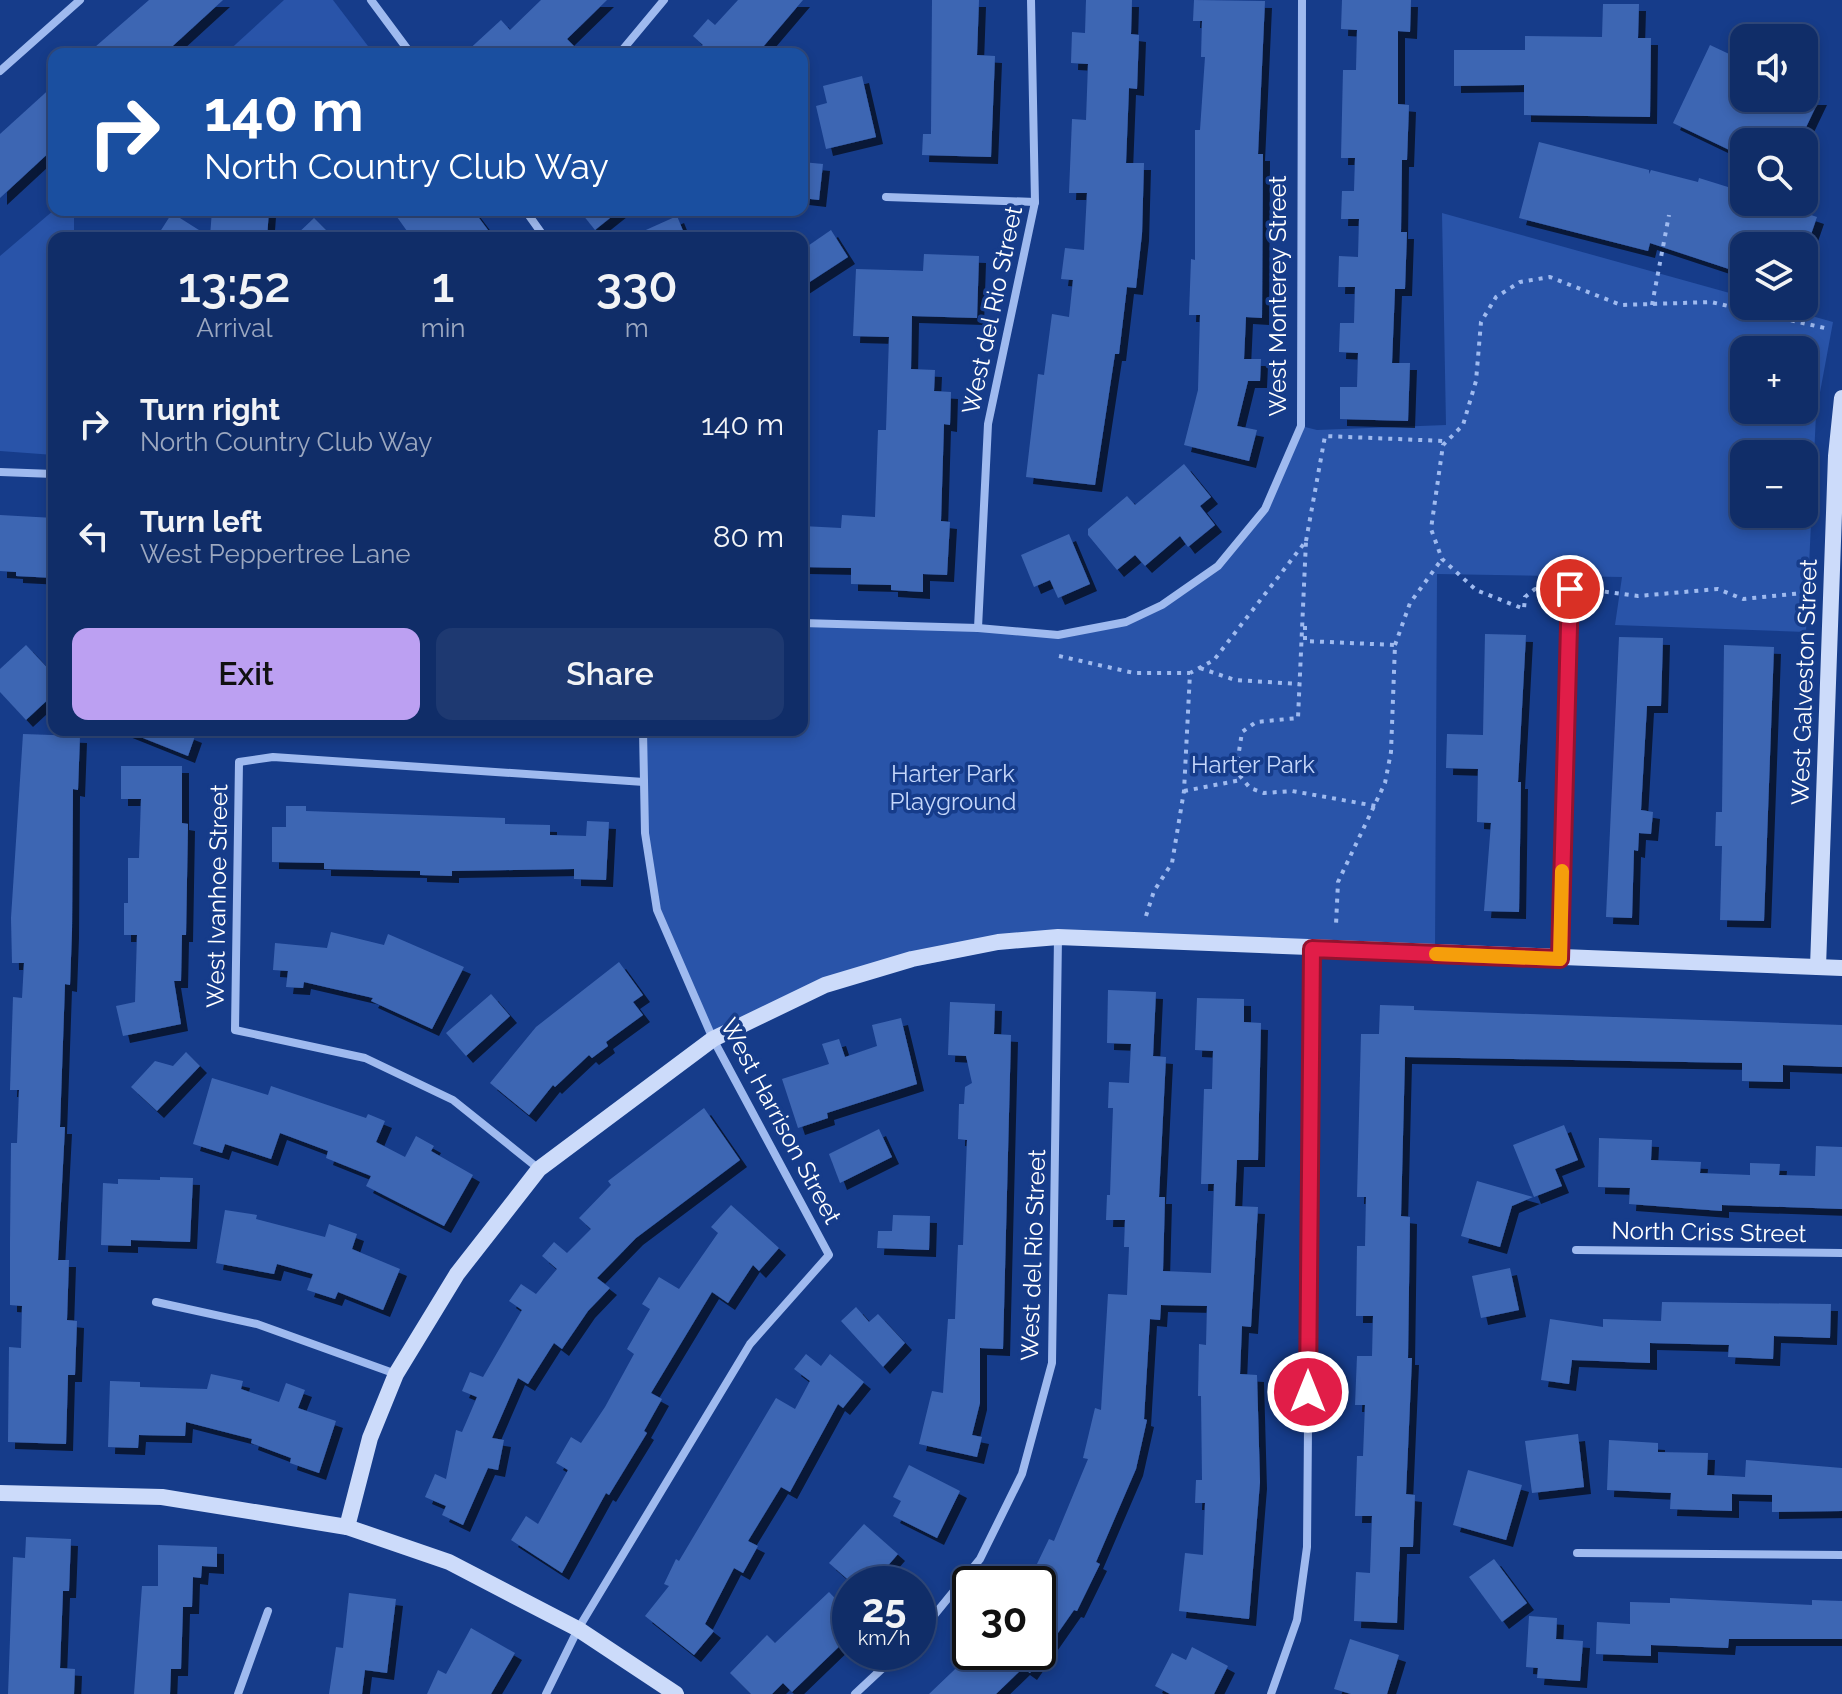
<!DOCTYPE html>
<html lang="en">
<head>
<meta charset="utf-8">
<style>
	:root { --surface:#102d68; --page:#1e3971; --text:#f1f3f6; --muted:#9ca8c0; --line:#30497c; --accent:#bca0f2 }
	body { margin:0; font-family:Raleway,sans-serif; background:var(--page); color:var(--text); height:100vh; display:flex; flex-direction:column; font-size:30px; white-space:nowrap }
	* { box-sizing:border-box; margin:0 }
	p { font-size:26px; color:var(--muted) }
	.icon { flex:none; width:44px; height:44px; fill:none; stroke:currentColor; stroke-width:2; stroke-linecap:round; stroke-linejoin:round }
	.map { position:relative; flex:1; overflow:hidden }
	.side { position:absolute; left:48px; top:232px; width:760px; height:504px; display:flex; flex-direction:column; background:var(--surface); border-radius:16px; box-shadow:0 4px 12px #0003,0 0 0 2px var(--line) }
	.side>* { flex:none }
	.banner { position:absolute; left:48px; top:48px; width:760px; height:168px; border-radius:16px; box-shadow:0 4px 12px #0003,0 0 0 2px var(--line); background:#1a4fa0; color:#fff; overflow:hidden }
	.fabs { position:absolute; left:1730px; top:24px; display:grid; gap:16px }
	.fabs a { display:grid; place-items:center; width:88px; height:88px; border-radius:16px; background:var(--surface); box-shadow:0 4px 12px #0003,0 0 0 2px var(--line); font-size:40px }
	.speed { position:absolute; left:832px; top:1566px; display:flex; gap:16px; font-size:40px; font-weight:700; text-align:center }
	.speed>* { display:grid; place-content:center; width:104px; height:104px; border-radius:50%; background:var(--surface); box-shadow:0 4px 12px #0003,0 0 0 2px var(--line); line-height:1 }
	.speed small { font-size:20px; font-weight:400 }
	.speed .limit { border:4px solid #111; border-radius:12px; background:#fff; color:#111 }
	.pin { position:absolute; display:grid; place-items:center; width:68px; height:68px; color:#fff; margin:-34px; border:4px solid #fff; border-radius:50%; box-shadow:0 2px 8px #0007 }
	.me { position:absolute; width:88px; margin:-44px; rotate:0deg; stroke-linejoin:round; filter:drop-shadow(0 0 6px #0008) }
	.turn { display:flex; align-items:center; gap:28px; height:168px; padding:0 24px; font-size:36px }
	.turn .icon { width:104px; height:104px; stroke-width:2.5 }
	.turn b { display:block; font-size:56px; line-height:68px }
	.eta { display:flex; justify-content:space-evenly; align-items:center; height:136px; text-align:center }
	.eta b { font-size:48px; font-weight:600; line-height:56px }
	.button { display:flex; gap:16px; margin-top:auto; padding:16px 24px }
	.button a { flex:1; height:92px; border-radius:16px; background:var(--accent); color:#111; font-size:32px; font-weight:600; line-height:92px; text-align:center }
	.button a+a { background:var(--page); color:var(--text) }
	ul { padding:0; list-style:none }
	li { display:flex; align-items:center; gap:24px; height:112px; padding:0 24px }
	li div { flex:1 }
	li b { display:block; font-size:30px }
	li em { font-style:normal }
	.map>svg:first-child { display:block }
	.green { fill:#2954a9; fill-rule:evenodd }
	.building { fill:#3e66b3; filter:url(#shadow) }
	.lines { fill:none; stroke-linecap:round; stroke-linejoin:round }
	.path { stroke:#9fbaef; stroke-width:4; stroke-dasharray:4 6; stroke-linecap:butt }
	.street { stroke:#9fbaef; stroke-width:8 }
	.secondary { stroke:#ccdbfa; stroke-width:16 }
	.route-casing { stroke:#92132f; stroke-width:20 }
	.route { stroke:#e11d48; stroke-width:14 }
	.slow { stroke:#f59e0b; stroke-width:14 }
	.labels { text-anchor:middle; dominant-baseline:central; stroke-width:7; stroke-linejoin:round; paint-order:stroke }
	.street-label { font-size:24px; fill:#fff; stroke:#163c8a }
	.park-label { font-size:24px; fill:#c5d7fb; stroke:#163c8a }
</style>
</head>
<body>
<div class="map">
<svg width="1842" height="1694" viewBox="0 0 1842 1694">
	<defs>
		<filter id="shadow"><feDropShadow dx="7" dy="7" stdDeviation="0" flood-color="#0009"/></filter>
	</defs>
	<rect width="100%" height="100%" fill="#163c8a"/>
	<g class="green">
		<polygon points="284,0 333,0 374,54 225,54"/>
		<polygon points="54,210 74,210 74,238 54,238 54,455 0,451 0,256"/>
		<path d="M 1442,213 L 1744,297 L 1744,306 L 1776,306 L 1833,322 L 1816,414 L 1806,632 L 1615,625 L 1622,577 L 1437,574 L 1435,954 L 1058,937 L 825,985 L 713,1039 L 657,910 L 645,833 L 643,730 L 802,730 L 802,623 L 1058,635 C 1145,621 1213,585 1263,511 C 1280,487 1289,453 1301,426 L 1317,430 L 1446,425 ZM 1744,350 L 1804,350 L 1804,410 L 1744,410 ZM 1744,454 L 1804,454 L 1804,514 L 1744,514 Z"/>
	</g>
	<g class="building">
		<polygon points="149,0 223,0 164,54 87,54"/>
		<polygon points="541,0 607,0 567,39 582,54 464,54 501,20 510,30"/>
		<polygon points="738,0 803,0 757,54 694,54 703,45 693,36 708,19 715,25"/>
		<polygon points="932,0 979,0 977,55 995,56 991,157 922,155 923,134 931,134"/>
		<polygon points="1086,0 1132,0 1131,34 1139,35 1137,89 1129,88 1126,163 1144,163 1142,234 1136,288 1127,287 1119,354 1115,354 1095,485 1026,477 1038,374 1044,375 1052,314 1069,317 1073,280 1061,279 1065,248 1084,250 1087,193 1069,193 1072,119 1086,120 1088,64 1071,63 1072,32 1085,33"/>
		<polygon points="1194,0 1265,1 1258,154 1263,154 1262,318 1246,317 1244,359 1261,359 1260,381 1248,381 1237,426 1257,430 1249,461 1184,445 1198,390 1200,315 1189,315 1191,259 1195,260 1195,130 1200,130 1205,57 1201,57 1202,21 1193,21"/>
		<polygon points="1342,0 1411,0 1410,32 1398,31 1398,104 1409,105 1407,160 1402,160 1401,232 1407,232 1405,289 1395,289 1392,363 1410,363 1408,421 1340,419 1340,387 1357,387 1358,353 1339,352 1340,323 1354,323 1355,287 1338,287 1339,256 1358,257 1359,219 1341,219 1342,191 1354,191 1355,158 1341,158 1343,70 1356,70 1357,30 1341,29"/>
		<polygon points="1603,4 1639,4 1638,38 1651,38 1650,117 1524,115 1524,85 1454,86 1454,50 1525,50 1525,36 1602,37"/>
		<polygon points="1710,45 1744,61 1744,98 1820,98 1799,142 1744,142 1744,157 1673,123"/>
		<polygon points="862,76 876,137 826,149 816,106 827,103 823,86"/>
		<polygon points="54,85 54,148 0,198 0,134"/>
		<polygon points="1539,142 1649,170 1649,174 1651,170 1698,182 1699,178 1744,192 1744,202 1772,202 1817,217 1807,246 1744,246 1744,274 1650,243 1648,251 1519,218"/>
		<polygon points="802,162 823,164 819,200 802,198"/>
		<polygon points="212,210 269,210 267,238 156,238 172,213 210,237"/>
		<polygon points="392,210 473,210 494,238 412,238"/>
		<polygon points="579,210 620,210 595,230"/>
		<polygon points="677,216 686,238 628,238"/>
		<polygon points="314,218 334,238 293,238"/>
		<polygon points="831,230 848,257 802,287 802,250"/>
		<polygon points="924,254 979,256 977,318 912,316 911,369 935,370 934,391 951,392 950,425 944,424 941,521 950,522 947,575 923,574 923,592 891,590 891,585 851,584 851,568 802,567 802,526 841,528 842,515 875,517 878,430 886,430 889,337 853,336 856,269 923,271"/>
		<polygon points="1184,464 1211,497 1200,506 1215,525 1188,547 1180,536 1145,566 1135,555 1117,570 1088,535 1088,529 1127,496 1135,505"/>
		<polygon points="0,515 54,518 54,578 16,576 16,572 0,571"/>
		<polygon points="1069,534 1090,584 1058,598 1050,580 1034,587 1021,555"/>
		<polygon points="1485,634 1526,635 1518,782 1521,782 1519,912 1484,911 1491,823 1477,822 1478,769 1446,768 1447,734 1483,735"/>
		<polygon points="1619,637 1663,638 1661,706 1647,706 1641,810 1653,812 1651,834 1639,833 1638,851 1634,850 1632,918 1606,917"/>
		<polygon points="26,645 54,675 54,694 26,720 0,692 0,669"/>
		<polygon points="1724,645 1774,647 1764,921 1720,920 1722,846 1715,846 1716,812 1722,812"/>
		<polygon points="123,730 180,730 195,736 188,756"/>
		<polygon points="23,734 80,736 78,790 73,789 72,931 70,985 65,984 60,1127 65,1127 58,1260 69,1260 67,1320 77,1321 75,1375 68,1375 66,1444 8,1442 9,1347 21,1348 22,1306 10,1305 10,1242 11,1143 17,1143 19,1090 10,1090 13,997 22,998 24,963 12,963 11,918"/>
		<polygon points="121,766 182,766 182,823 188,824 186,935 182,935 181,981 174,981 181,1024 123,1036 116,1006 135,1002 137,935 124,935 124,903 128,903 128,858 139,858 141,799 121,799"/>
		<polygon points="286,806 306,806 306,811 505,818 505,824 550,825 550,835 586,836 587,821 609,822 606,880 574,879 574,869 452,871 452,876 420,875 420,871 324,869 324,863 272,862 272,827 286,827"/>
		<polygon points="331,932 384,945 388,934 464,967 432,1029 371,1001 373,998 304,982 303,988 286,987 288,971 273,970 275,943 327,948"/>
		<polygon points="619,962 643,995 633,1002 643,1015 606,1042 608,1046 592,1058 589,1055 555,1087 553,1085 529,1115 490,1083 536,1027"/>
		<polygon points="1108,990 1156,992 1153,1056 1166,1057 1159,1197 1165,1197 1163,1271 1211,1273 1214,1184 1201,1184 1204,1089 1212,1089 1213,1051 1195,1050 1197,998 1244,999 1244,1022 1261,1023 1258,1160 1237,1160 1235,1206 1258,1207 1251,1327 1242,1326 1240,1374 1257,1375 1260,1482 1249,1619 1179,1611 1185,1553 1203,1555 1205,1503 1195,1503 1196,1480 1202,1480 1201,1396 1198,1396 1199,1344 1206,1345 1207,1306 1161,1305 1160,1320 1150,1319 1144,1419 1147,1420 1136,1469 1096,1562 1100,1564 1077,1611 1074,1610 1030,1673 1023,1668 996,1694 929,1694 973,1652 1038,1652 1038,1595 1049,1572 1036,1566 1049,1539 1054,1541 1088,1459 1083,1458 1095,1408 1101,1410 1108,1294 1127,1295 1129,1247 1124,1247 1125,1220 1106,1220 1107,1195 1110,1195 1113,1108 1108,1108 1109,1082 1129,1083 1131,1044 1107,1043"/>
		<polygon points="491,994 510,1016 466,1056 446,1033"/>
		<polygon points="950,1002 995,1004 994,1034 1011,1035 1003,1349 980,1348 980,1403 972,1435 982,1437 977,1457 919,1444 932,1391 943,1393 948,1319 955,1319 958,1245 963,1245 967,1140 958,1139 959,1104 964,1104 965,1087 972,1083 966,1056 948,1055"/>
		<polygon points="1380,1005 1414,1006 1414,1010 1842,1025 1842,1067 1783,1065 1783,1082 1742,1081 1742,1063 1405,1057 1401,1216 1410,1217 1408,1358 1412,1358 1406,1494 1415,1495 1413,1547 1400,1547 1397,1623 1354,1621 1356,1572 1370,1573 1372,1516 1355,1516 1357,1456 1363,1456 1365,1405 1355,1405 1357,1356 1372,1356 1373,1316 1356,1316 1357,1246 1365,1246 1366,1197 1357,1197 1361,1034 1379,1034"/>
		<polygon points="901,1018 917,1084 827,1113 828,1118 798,1128 782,1079 829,1064 822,1044 839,1039 845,1057 877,1046 872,1025"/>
		<polygon points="186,1052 200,1066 157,1111 131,1087 155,1061 173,1066"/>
		<polygon points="212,1078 268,1095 271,1086 366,1118 368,1114 385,1121 376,1142 405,1157 416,1136 434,1146 431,1151 473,1175 444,1226 366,1186 371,1176 326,1158 328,1151 280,1133 271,1159 225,1144 222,1153 193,1144"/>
		<polygon points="704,1108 740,1160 636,1238 597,1278 610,1288 588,1311 562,1349 554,1343 528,1384 518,1378 492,1438 504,1440 498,1470 488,1468 463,1525 442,1515 446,1506 425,1497 435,1474 446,1479 456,1430 462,1432 477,1397 462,1391 470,1372 483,1377 522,1310 509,1301 521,1284 536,1294 557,1269 542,1256 554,1242 567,1253 591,1229 579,1218 611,1185 608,1181"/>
		<polygon points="1564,1125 1578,1160 1555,1169 1562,1186 1534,1197 1513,1145"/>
		<polygon points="879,1129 892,1157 840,1183 829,1154"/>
		<polygon points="1599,1138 1652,1140 1651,1160 1701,1162 1700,1173 1750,1175 1750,1163 1780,1164 1779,1175 1815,1176 1816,1146 1842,1147 1842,1209 1722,1205 1722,1211 1629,1204 1630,1188 1598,1187"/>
		<polygon points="160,1177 193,1178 190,1242 131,1240 131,1246 101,1245 103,1183 118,1184 118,1179 160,1180"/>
		<polygon points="1477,1181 1533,1197 1512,1206 1500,1247 1461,1236"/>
		<polygon points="731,1205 779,1248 759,1271 753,1265 728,1303 712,1292 651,1393 662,1399 644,1431 647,1433 609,1495 606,1493 562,1573 511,1540 526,1516 538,1524 568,1470 556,1463 571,1437 581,1443 605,1407 634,1354 627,1349 650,1309 642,1304 659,1277 679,1289 718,1233 711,1227"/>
		<polygon points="225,1210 257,1215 256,1219 325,1237 329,1224 357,1234 352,1249 400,1269 383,1310 338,1292 335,1299 307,1290 313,1274 277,1264 274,1274 216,1263"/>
		<polygon points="893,1215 930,1216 929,1250 877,1248 878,1231 892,1231"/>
		<polygon points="1510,1268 1519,1310 1481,1318 1472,1276"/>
		<polygon points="1662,1302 1831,1304 1830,1338 1774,1336 1773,1359 1728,1357 1729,1345 1650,1343 1650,1363 1572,1360 1569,1384 1541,1380 1550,1319 1603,1327 1603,1319 1661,1321"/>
		<polygon points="856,1307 869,1322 878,1314 905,1343 883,1367 841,1321"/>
		<polygon points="806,1354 821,1366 830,1354 864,1382 843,1408 838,1404 790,1492 781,1487 748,1541 758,1546 743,1573 734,1568 705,1624 714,1631 694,1655 645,1616 669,1586 664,1584 676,1559 679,1561 776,1398 795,1409 810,1381 794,1369"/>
		<polygon points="211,1374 243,1381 241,1389 279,1402 286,1383 305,1390 298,1408 336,1421 319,1473 290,1463 291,1458 251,1443 252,1439 186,1422 185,1436 139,1435 138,1448 108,1447 110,1381 140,1382 140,1387 207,1389"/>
		<polygon points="1578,1434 1584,1487 1532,1493 1525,1441"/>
		<polygon points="1609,1440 1658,1443 1658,1452 1708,1453 1707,1475 1745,1477 1746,1460 1842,1468 1842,1511 1772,1512 1772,1495 1732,1494 1732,1511 1670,1509 1671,1493 1607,1490"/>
		<polygon points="909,1465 960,1491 937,1538 893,1516 901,1501 893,1497"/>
		<polygon points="1468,1470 1522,1485 1506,1540 1453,1525"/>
		<polygon points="864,1524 898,1554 872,1584 853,1584 829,1563"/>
		<polygon points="26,1537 71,1539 69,1591 63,1591 60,1668 75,1669 74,1694 8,1694 13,1557 25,1558"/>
		<polygon points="158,1545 217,1547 217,1567 202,1566 201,1578 193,1577 192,1607 183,1607 181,1669 171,1669 170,1694 134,1694 142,1586 158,1586"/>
		<polygon points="1494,1559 1527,1603 1502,1622 1469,1577"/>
		<polygon points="829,1592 850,1614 850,1636 792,1692 783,1683 772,1694 751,1694 730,1673 767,1635 775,1643"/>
		<polygon points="349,1593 396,1599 387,1673 365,1670 362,1694 329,1694 336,1647 343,1648"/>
		<polygon points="1670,1598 1812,1605 1812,1600 1842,1601 1842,1639 1729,1639 1728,1648 1651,1645 1651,1656 1596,1654 1597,1622 1630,1624 1630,1602 1670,1603"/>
		<polygon points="1529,1616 1557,1618 1556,1639 1583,1641 1580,1681 1537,1678 1538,1668 1526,1667"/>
		<polygon points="471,1628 515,1653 491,1694 427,1694 438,1670 446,1674"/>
		<polygon points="1350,1639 1399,1655 1387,1694 1351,1694 1334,1689"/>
		<polygon points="1192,1647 1228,1666 1214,1694 1170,1694 1155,1686 1172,1653 1186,1660"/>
	</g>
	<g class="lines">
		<g class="path">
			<polyline points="1652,305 1669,215"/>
			<polyline points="1306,541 1325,436 1444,441"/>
			<polyline points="1556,589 1535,589 1525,597 1524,609 1476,590 1442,559 1431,529 1443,445 1463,425 1476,381 1481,322 1496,297 1520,282 1550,277 1621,305 1711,302 1829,329"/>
			<polyline points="1585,589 1638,596 1718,589 1743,599 1803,593"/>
			<polyline points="1305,626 1305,641 1395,645 1391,752 1385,783 1338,882 1336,925"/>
			<polyline points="1395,645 1410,603 1442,559"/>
			<polyline points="1059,656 1134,673 1190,673"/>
			<polyline points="1200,668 1235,680 1299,684"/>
			<polyline points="1184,791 1241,780"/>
			<polyline points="1146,916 1154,891 1172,863 1184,791 1190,673 1214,660 1306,541 1298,718 1256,722 1242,732 1236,771 1250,788 1264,793 1292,791 1376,806"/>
		</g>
		<g class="street">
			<polyline points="371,0 411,54"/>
			<polyline points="619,54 664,0"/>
			<polyline points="0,71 80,0"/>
			<polyline points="886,197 1035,202"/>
			<polyline points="525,210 545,238"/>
			<polyline points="0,472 54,474"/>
			<polyline points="802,623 978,628 1058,635 1126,622 1162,605 1218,566 1265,509 1301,426 1302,0"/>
			<polyline points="978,628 988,424 1035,202 1031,0"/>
			<polyline points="1560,958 1570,589"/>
			<polyline points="539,1169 453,1100 365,1058 235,1030 239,762 273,757 644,782"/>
			<polyline points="1576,1250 1842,1253"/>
			<polyline points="156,1302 257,1324 396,1374"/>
			<polyline points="1577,1553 1842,1555"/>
			<polyline points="918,1635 980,1559 1022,1474 1052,1363 1058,937"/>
			<polyline points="238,1694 268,1611"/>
			<polyline points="546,1694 578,1629 750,1344 829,1255 713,1039 657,910 645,833 643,730"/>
			<polyline points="855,1694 900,1652"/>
			<polyline points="1271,1694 1297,1620 1307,1547 1312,949"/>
		</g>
		<g class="secondary">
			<polyline points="1818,967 1836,456 1842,398"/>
			<polyline points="0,1493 162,1497 347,1527 449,1562 578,1629 676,1694"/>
			<polyline points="347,1527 370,1438 396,1374 457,1274 539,1169 713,1039 825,985 912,959 998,942 1058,937 1842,968"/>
		</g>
	</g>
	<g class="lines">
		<g class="route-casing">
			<polyline id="route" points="1308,1392 1312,949 1560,959 1570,589"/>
		</g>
		<use href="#route" class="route"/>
		<polyline class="slow" points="1436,954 1560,959 1562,871"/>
	</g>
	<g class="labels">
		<g class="street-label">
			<text transform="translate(1277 296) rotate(-90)">West Monterey Street</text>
			<text transform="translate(992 310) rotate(-78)">West del Rio Street</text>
			<text transform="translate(1804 682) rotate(-88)">West Galveston Street</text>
			<text transform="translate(217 896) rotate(-89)">West Ivanhoe Street</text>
			<text transform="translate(781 1121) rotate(62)">West Harrison Street</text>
			<text transform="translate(1709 1232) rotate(1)">North Criss Street</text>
			<text transform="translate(1033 1255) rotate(-88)">West del Rio Street</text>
		</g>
		<g class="park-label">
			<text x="1253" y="764">Harter Park</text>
			<text x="953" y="773">Harter Park<tspan x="953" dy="28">Playground</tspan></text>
		</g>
	</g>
</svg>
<div class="fabs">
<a><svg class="icon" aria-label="sound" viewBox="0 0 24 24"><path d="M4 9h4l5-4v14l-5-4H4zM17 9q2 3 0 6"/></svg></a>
<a><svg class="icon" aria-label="search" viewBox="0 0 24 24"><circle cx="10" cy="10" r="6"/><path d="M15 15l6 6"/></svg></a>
<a><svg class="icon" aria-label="layers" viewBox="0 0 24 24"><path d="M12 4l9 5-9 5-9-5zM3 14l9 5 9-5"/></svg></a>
<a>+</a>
<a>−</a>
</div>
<div class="speed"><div>25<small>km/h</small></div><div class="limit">30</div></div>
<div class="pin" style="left:1570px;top:589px;background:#d93025"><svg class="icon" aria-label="arrive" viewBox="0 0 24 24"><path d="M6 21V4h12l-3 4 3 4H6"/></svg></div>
<svg class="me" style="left:1308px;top:1392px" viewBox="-20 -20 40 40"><circle r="17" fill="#e11d48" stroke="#fff" stroke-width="3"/><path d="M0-11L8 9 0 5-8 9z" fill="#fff"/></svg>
<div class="banner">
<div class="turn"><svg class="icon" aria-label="right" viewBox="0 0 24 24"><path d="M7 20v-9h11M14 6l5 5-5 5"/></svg><div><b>140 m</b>North Country Club Way</div></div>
</div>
<section class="side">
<div class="eta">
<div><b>13:52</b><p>Arrival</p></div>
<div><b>1</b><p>min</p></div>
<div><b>330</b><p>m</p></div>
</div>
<ul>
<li><svg class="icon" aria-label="right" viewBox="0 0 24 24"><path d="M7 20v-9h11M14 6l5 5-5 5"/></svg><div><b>Turn right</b><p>North Country Club Way</p></div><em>140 m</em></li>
<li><svg class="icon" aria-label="left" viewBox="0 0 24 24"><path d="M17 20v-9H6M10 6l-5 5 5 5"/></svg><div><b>Turn left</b><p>West Peppertree Lane</p></div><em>80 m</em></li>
</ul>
<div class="button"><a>Exit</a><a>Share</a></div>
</section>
</div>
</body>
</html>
